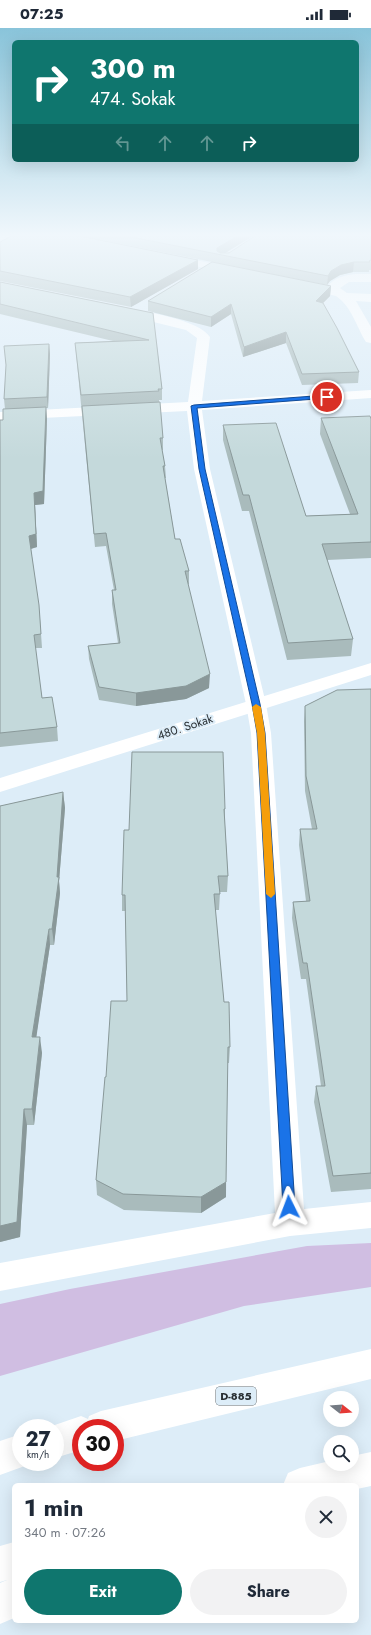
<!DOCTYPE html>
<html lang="en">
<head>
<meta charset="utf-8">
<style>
	:root { --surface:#fff; --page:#f2f2f3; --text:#1f2937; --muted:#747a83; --accent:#0f766e }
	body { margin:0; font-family:Jost,sans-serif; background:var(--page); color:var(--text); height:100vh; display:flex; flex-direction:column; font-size:15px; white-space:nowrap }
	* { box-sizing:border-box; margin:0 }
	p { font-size:13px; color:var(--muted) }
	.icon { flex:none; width:22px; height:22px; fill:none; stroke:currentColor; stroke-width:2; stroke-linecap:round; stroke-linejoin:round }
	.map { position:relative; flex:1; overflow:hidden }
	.sheet { position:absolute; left:12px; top:1455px; width:347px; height:140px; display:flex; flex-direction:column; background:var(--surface); border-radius:6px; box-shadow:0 4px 16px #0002 }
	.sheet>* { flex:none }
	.banner { position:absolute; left:12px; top:12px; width:347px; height:122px; border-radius:6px; box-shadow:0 4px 16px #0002; background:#0f766e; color:#fff; overflow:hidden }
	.needle { width:26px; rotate:107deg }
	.buttons { position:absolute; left:323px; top:1363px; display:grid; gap:8px }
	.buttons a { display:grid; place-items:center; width:36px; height:36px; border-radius:50%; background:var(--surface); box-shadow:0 4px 16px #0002; font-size:20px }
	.speed { position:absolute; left:12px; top:1391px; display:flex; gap:8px; font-size:20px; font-weight:700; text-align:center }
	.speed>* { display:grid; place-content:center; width:52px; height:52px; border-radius:50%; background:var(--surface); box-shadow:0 4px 16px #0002; line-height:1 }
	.speed small { font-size:10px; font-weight:400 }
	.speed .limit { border:6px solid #d22; background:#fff; color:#111 }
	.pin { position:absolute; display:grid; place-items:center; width:34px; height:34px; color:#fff; margin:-17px; border:2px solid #fff; border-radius:50%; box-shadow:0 1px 4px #0007 }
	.me { position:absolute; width:44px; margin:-22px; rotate:357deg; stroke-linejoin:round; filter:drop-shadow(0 0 3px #0008) }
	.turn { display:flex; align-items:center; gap:14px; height:84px; padding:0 12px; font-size:18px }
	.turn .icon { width:52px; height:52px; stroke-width:2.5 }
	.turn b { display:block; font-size:28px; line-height:34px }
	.lanes { display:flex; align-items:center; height:38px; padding:0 12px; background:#0003; justify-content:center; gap:20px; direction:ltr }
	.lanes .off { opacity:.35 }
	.round { display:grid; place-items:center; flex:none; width:42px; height:42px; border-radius:21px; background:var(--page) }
	.head { display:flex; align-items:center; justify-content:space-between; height:68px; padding:0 12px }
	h1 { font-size:24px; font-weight:700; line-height:30px }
	.button { display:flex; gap:8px; margin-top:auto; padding:8px 12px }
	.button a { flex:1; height:46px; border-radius:24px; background:var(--accent); color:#fff; font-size:16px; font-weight:700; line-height:46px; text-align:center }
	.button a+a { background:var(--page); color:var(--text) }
	.status { display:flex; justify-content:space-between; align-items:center; height:28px; padding:0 20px; background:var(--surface); direction:ltr }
	.status svg { height:11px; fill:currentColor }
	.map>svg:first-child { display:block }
	.green { fill:#d0bee2 }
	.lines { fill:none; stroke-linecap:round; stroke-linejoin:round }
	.street { fill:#fff; fill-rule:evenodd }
	.secondary { fill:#fff; fill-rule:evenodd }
	.highway { fill:#fff; fill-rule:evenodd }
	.wall { fill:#a9bbbc }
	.shaded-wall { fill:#899899 }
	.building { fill:#c4d9db; stroke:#899899 }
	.route { fill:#1a73e8; stroke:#114b97 }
	.slow { fill:#f59e0b }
	.labels { text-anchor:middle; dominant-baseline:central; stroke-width:4; stroke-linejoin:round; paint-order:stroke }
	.shield { fill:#ddedf8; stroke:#5f686e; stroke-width:1 }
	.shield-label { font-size:11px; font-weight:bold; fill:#292f33 }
	.street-label { font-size:12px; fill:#292f33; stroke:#ddedf8 }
</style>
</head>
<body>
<div class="status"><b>07:25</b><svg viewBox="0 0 49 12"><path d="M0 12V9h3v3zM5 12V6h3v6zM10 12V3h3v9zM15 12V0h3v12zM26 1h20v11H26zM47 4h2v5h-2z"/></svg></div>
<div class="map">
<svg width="371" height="1607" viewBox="0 0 371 1607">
	<rect width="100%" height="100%" fill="#ddedf8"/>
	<polygon class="green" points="371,1215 371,1259 244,1278 0,1348 0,1276 70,1261 307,1218"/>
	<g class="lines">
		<g class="street">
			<polygon points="5,206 19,206 18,208 0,215 0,208"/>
			<path d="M 125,279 C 146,284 199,292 210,309 L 202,373 L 371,362 L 371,370 L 202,382 L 210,441 L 266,676 L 271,705 L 304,1181 L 371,1174 L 371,1200 L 290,1208 L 0,1263 L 0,1235 L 275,1185 L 251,705 L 246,676 L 194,441 L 187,383 L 0,392 L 0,384 L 188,374 L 197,310 L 186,302 L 121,286 L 119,283 L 121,280 Z"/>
		</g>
		<g class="secondary">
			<polygon points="169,227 236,240 240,241 242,243 240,245 236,246 165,232 163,230 165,228"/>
			<path d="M 356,246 L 371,246 L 371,254 L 349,254 L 340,260 L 347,265 L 371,266 L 371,274 L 356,273 L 371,299 L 371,315 L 366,314 C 356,298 352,279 336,268 L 297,259 L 295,256 L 297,253 L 301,252 L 328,259 C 333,249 346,247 356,246 Z"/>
			<polygon points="371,635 371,647 0,764 0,750"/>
		</g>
		<g class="highway">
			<polygon points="371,1321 371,1351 115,1413 115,1400 81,1400 81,1422 55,1430 55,1400 46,1400 81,1388 88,1391 89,1388 101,1383"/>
			<polygon points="21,1406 21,1434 33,1435 0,1447 0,1413"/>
			<polygon points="371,1424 371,1458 357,1461 357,1457 283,1457 288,1445 300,1440 330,1433 330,1436 352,1436 352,1428"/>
			<polygon points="14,1514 14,1590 0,1596 0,1555 7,1552 0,1554 0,1518"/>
		</g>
	</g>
	<g class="wall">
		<polygon points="15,206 256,206 225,225 371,206 371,242 369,242 369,244 353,244 340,247 330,253 327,257 97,211 198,241 131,279 0,253 0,214"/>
		<polygon points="0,254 153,285 162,361 162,372 159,372 159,374 163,410 163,422 162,422 165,438 166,450 165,450 175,511 189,543 189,556 188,556 209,660 186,671 136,678 99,672 89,631 88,618 118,615 112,576 112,562 114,562 106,518 95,519 75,315 113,313 0,286"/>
		<polygon points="331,258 330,268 323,275 359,344 358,355 302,357 286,315 243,329 231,286 211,299 148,283 148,273"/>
		<polygon points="49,316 50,326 48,380 46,380 47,391 44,476 35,477 37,519 31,521 40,591 42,620 35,620 42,670 57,699 58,713 0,719 0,392 3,392 5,381 4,371"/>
		<polygon points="321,390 371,391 371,530 327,532 353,611 351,628 287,632 249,483 242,483 223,412 223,397 306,488 350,486 320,406"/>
		<polygon points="371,661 371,1161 331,1164 314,1074 316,1058 321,1058 306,951 301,951 292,890 293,874 306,873 299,817 300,801 312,801 305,763 304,693 305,678"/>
		<polygon points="63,764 65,780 59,853 60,865 54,917 50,917 36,1009 42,1025 34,1097 27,1097 20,1209 0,1214 0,778"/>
		<polygon points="225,781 225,797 228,848 227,864 220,864 219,882 215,882 224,974 230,1019 229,1035 227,1035 226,1169 201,1185 124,1182 97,1167 96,1152 106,1049 127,973 126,883 122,883 122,867 129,802"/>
	</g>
	<g class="shaded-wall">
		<polygon points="241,206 256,206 222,227 217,223 217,220"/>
		<polygon points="198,232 198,241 131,279 130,269"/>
		<polygon points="354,234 353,244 340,247 330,253 327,257 328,248 331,243 341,237"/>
		<polygon points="331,258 330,268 315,283 316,273"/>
		<polygon points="231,276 231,286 211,299 211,289"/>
		<polygon points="286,304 286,315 243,329 244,319"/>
		<polygon points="49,316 50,326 48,380 47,369"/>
		<polygon points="46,379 47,391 44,476 35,477 37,519 30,521 29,508 34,465"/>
		<polygon points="210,646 209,660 186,671 136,678 136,665"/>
		<polygon points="63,764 65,780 59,853 60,865 54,917 52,901"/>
		<polygon points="49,901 50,917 34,1025 32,1009"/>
		<polygon points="40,1009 42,1025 34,1097 32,1081"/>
		<polygon points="24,1081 27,1097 20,1209 0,1214 0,1198"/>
		<polygon points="226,1154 226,1169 201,1185 201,1169"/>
	</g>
	<g class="building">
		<polygon points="15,206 70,206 198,232 130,269 0,243 0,214"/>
		<polygon points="116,206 241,206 217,220 217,223 220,225 229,225 258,206 371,206 371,232 369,233 370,234 354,234 341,237 331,243 328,248"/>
		<polygon points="212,234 331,258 316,273 323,275 337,300 359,344 302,346 286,304 244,319 231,276 211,289 148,273"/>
		<polygon points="0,254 153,285 162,361 158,361 159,363 81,367 75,315 149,312 0,276"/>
		<polygon points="49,316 47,369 4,371 6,337 4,318"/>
		<polygon points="160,374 163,410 160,410 165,438 163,438 175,511 180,511 189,543 185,543 210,646 186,658 136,665 99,659 88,618 120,615 112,562 116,562 106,505 94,506 82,378"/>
		<polygon points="46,379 43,463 34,465 36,506 29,508 39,577 41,606 34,607 42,670 52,669 57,699 0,705 0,392 3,392 3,381"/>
		<polygon points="370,388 371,391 371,514 322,516 353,611 288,615 249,467 243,467 223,397 276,395 306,488 358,486 321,390"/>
		<polygon points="371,661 371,1145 333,1148 316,1058 325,1058 307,935 303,935 293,874 310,873 300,801 317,801 306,748 305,678 337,662"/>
		<polygon points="132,724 223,724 225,781 224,781 228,848 218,848 220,866 214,866 224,974 229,974 230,1019 228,1019 226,1154 201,1169 123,1166 96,1152 105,1049 106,1049 111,973 127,973 125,867 122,867 124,802 129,802"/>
		<polygon points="63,764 57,849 59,849 52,901 49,901 32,1009 40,1009 32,1081 24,1081 17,1194 0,1198 0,778"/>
	</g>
	<linearGradient id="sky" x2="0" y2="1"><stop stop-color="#89c4da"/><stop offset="0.48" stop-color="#f0f7fc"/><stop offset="1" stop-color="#f0f7fc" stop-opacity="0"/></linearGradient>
	<rect width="371" height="431" fill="url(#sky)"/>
	<polygon class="route" points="327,367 330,369 329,370 197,380 205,441 260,676 265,705 295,1179 293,1183 289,1185 285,1183 283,1179 257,705 252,676 199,441 191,378 194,377"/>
	<polygon class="slow" points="256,676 261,679 265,705 275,866 271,870 266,866 257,705 252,679"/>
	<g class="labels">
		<rect class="shield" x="216" y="1359" width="40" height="18" rx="3"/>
		<g class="shield-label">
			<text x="236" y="1368">D-885</text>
		</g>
		<g class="street-label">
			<text transform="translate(185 699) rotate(-18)">480. Sokak</text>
		</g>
	</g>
</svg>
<div class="buttons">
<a><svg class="needle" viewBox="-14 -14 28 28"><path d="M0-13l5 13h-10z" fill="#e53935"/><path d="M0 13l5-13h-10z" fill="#747a83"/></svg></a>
<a><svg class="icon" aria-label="search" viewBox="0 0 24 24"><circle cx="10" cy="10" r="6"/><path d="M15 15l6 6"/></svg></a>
</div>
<div class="speed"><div>27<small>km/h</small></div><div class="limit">30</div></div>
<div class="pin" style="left:327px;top:369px;background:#d93025"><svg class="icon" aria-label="arrive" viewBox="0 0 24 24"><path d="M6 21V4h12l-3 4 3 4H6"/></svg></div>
<svg class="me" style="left:289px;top:1179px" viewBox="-20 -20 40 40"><path d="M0-17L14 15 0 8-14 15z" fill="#1a73e8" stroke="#fff" stroke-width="4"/></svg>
<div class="banner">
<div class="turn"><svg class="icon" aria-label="right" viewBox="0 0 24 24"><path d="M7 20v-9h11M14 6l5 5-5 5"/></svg><div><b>300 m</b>474. Sokak</div></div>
<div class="lanes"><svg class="icon off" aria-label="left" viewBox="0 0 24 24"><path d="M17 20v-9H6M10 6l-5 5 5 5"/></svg><svg class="icon off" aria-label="ahead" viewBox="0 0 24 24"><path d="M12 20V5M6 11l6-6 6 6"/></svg><svg class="icon off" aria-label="ahead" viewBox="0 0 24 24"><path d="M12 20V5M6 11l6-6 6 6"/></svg><svg class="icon" aria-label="right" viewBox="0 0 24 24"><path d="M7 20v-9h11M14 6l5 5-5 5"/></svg></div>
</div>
<section class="sheet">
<div class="head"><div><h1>1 min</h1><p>340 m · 07:26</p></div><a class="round"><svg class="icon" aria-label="close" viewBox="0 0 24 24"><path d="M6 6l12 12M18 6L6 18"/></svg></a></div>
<div class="button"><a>Exit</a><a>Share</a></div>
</section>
</div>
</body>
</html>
